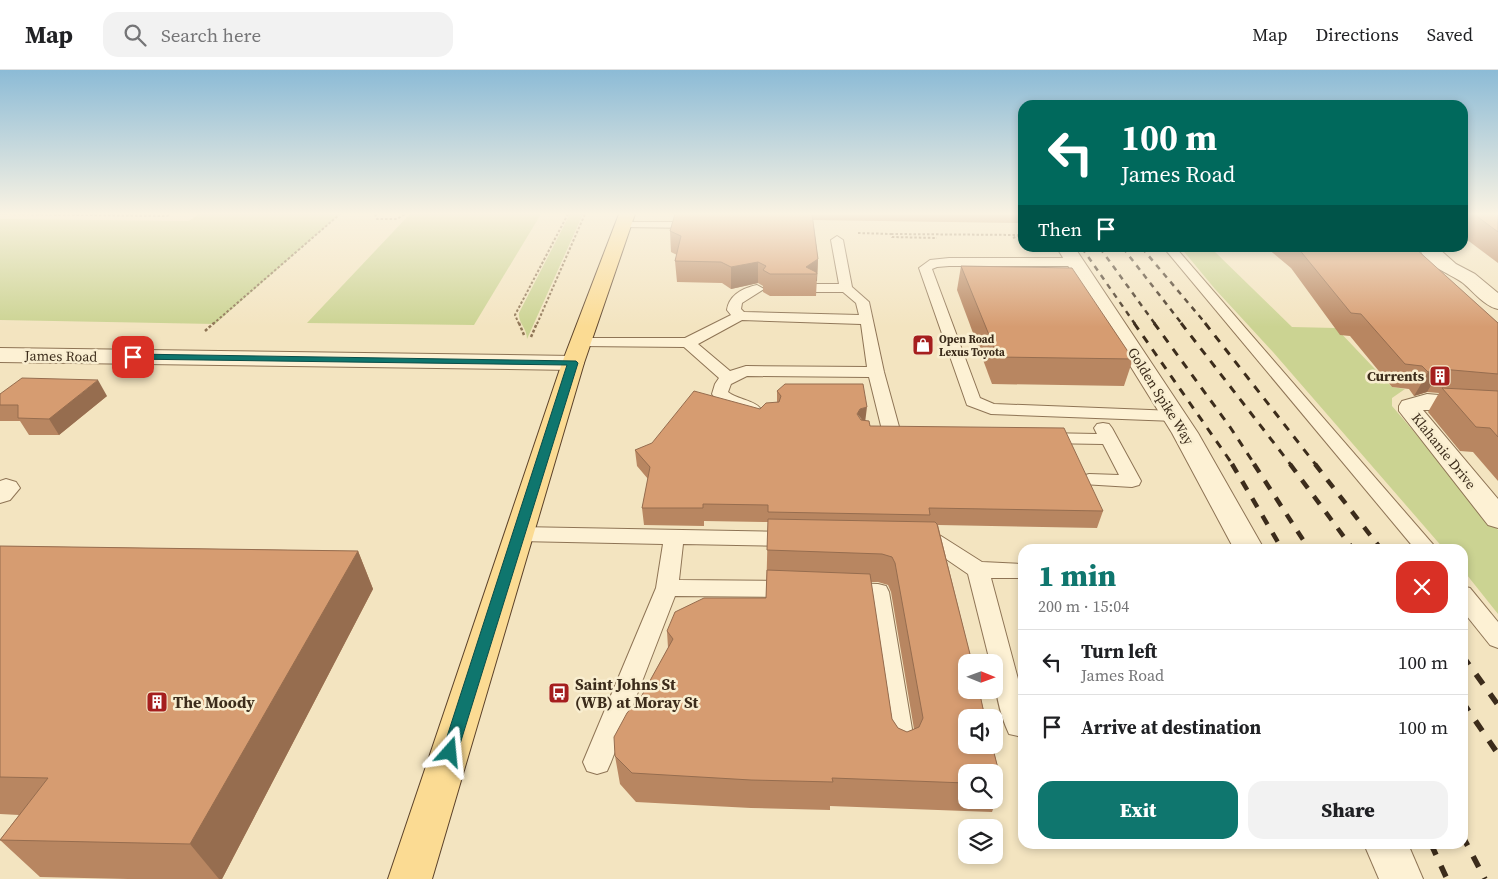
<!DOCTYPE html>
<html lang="en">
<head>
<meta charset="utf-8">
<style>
	:root { --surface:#fff; --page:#f2f2f2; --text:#202124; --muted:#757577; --line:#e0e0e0; --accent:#0f766e }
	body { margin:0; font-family:"Source Serif 4",serif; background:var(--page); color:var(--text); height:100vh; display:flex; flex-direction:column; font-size:19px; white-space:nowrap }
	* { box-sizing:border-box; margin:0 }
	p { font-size:16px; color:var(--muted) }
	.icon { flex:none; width:28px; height:28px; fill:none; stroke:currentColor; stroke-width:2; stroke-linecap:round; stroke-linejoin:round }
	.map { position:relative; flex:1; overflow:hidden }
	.details { position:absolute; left:1018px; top:474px; width:450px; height:305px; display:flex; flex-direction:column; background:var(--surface); border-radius:15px; box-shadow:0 2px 8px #0003 }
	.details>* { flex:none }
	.banner { position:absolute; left:1018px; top:30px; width:450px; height:152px; border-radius:15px; box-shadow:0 2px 8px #0003; background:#00695c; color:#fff; overflow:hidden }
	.needle { width:32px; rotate:91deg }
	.tools { position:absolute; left:958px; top:584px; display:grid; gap:10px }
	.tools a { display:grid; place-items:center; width:45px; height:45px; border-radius:10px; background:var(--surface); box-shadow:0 2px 8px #0003; font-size:25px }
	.pin { position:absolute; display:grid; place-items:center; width:42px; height:42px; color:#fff; margin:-21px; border-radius:10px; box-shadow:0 2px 8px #0006 }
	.me { position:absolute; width:55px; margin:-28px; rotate:18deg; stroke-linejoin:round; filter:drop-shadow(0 0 4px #0008) }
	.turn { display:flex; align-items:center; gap:18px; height:105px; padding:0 20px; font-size:22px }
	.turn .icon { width:65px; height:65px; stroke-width:2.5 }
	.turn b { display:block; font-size:35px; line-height:42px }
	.then { display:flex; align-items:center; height:48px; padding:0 20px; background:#0003; gap:10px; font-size:19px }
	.round { display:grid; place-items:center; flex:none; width:52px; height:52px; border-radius:15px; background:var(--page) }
	.headline { display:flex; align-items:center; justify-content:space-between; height:85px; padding:0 20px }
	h1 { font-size:30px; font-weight:800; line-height:38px; color:var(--accent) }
	.cta { display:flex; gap:10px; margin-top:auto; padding:10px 20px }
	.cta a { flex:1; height:58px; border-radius:15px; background:var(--accent); color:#fff; font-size:20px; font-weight:800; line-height:58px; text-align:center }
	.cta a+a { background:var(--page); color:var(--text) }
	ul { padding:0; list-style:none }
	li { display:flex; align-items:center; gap:15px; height:65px; padding:0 20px; border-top:1px solid var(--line) }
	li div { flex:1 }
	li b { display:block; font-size:19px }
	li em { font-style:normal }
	header { display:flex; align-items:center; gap:30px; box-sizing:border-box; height:70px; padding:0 25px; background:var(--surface); border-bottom:1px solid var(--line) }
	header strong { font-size:24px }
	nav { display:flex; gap:28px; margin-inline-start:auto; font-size:18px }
	.search { width:350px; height:45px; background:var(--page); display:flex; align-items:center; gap:12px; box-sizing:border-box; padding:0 18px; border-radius:15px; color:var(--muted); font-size:19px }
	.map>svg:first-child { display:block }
	.green { fill:#cbd392 }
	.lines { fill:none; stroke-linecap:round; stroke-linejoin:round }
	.lane-casing { stroke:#8e7455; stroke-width:2 }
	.street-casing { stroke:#8e7455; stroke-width:2 }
	.primary-casing { stroke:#5c422a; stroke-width:2 }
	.path-far1 { stroke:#8e7455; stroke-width:2; stroke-dasharray:2.5 2; stroke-linecap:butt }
	.path { stroke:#8e7455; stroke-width:2.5; stroke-dasharray:3 2; stroke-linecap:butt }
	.lane { fill:#fdf1d4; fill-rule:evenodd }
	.street { fill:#fdf1d4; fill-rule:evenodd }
	.primary { fill:#fbdb93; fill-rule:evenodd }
	.rail-far3 { stroke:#3c2c1b; stroke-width:2.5; stroke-dasharray:5.5 5.5; stroke-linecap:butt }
	.rail-far2 { stroke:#3c2c1b; stroke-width:3; stroke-dasharray:8 8; stroke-linecap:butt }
	.rail-far1 { stroke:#3c2c1b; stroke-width:4.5; stroke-dasharray:10 10; stroke-linecap:butt }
	.rail { stroke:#3c2c1b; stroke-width:5.5; stroke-dasharray:12 12; stroke-linecap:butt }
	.path-bridge { stroke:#8e7455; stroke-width:2; stroke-dasharray:2.5 2; stroke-linecap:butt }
	.wall { fill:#b88661; fill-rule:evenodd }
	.shaded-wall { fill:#966d4f }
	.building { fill:#d69c71; stroke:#966d4f }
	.route { fill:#0f766e; stroke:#0a4d48 }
	.labels { text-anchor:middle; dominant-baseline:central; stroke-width:5; stroke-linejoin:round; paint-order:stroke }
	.far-poi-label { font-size:11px; font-weight:bold; fill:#3c2c1b; stroke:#f9eed0; text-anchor:start }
	.street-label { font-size:14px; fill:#3c2c1b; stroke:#f9eed0 }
	.poi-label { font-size:14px; font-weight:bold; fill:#3c2c1b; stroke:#f9eed0; text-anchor:end }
	.near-poi-label { font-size:16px; font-weight:bold; fill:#3c2c1b; stroke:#f9eed0; text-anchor:start }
</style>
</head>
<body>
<header>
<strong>Map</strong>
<div class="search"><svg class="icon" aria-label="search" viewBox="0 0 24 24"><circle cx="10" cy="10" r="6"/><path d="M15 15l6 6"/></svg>Search here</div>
<nav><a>Map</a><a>Directions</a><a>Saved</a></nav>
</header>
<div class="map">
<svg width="1498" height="809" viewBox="0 0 1498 809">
	<rect width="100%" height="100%" fill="#f3e4c0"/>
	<g class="green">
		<polygon points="199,144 340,144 215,254 0,250 0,149 189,151"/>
		<polygon points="410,144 541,144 474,255 307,253"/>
		<path d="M 570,144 L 583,144 L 527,269 C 527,258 518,253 519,243 Z"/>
		<polygon points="1181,178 1393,178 1281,182 1214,181 1292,257 1336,258 1392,317 1405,319 1392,328 1392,336 1498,460 1498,544 1463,500 1462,479 1444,479 1273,282 1215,219"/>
	</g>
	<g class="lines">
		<g class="lane-casing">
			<g id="lane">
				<polygon points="623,152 698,152 704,155 698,158 619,157 617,155"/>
				<path d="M 837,166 L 843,170 L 852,217 L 869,232 L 884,302 L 901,364 L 898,368 L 892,369 L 886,368 L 883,364 L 869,307 L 747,306 L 731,314 L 728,322 C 737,329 755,331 760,338 L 758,342 C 744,345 720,336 712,324 L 715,314 L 719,308 L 684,277 L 581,276 L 576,275 L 574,272 L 576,269 L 581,268 L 685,268 L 731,245 L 727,240 C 729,225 743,218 757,215 L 764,219 L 742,233 L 741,239 L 744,242 L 859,245 L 856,233 L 843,222 L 814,222 L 807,218 L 814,214 L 839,214 L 831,170 ZM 742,250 L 861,254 L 867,297 L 746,296 L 730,301 L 698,274 Z"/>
				<polygon points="1164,178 1176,178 1437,479 1415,479"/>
				<polygon points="949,188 1076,188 1082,192 1076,196 949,196 937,197 932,199 980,328 994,334 1175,341 1181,342 1184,346 1181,350 1175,351 991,344 967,335 919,198 930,190"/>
				<polygon points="1103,353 1109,354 1112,358 1141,411 1139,415 1132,417 1082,414 1080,410 1082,406 1089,404 1119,405 1103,374 1043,373 1037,372 1034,368 1037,364 1043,363 1097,364 1094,358 1097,354"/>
				<polygon points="519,457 792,462 799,464 802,469 799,474 792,476 683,474 679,510 791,511 799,513 802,519 799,525 791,527 675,526 611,692 607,701 597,704 587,701 583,692 656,518 663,474 519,471 512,469 509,464 512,459"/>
				<path d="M 920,464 L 941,466 L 982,492 L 1022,494 L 1022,508 L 991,508 L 1022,624 L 1022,667 L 1009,664 C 999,643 994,616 994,592 L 990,592 L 968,504 L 930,478 L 913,476 L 910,471 L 913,466 Z"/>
				<polygon points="848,513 878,514 886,516 889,522 915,677 911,685 902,689 893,685 889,677 868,530 840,527 837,521 840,515"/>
				<polygon points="1462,516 1470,518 1498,552 1498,578 1490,575 1462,540"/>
			</g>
		</g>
		<g class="street-casing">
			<g id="street">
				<polygon points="1057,178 1075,178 1198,363 1264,479 1234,479 1172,363"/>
				<path d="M 1420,178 L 1438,178 L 1456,194 L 1475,204 L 1498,223 L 1498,239 C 1484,236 1474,222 1463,213 C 1450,203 1424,196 1420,178 Z"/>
				<polygon points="0,278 573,286 581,288 584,293 581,298 573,300 0,292"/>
				<polygon points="1427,324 1498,330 1498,344 1452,340 1423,340 1498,429 1498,458 1488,455 1399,341 1399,336 1402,331"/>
				<polygon points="6,409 16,412 20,418 10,430 0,433 0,411"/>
				<polygon points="1364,774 1408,774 1423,809 1379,809"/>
			</g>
		</g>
		<g class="primary-casing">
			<polygon id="primary" points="619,144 635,144 584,293 432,809 388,809 562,293"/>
		</g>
		<g class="path-far1">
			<polyline points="0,144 167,146 170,144"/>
			<polyline points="375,144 377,149 397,149 405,144"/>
			<polyline points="858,163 891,164 892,167 937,168"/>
			<polyline points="1013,168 1022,164"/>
			<polyline points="213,254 340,144"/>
			<polyline points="519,254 515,245 568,144"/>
			<polyline points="537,254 585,144"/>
		</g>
		<g class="path">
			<polyline points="519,253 524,265"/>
			<polyline points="205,261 214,253"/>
			<polyline points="531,267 537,253"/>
		</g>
		<use href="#lane" class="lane"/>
		<use href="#street" class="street"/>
		<use href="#primary" class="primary"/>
		<g class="rail-far3">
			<polyline points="1082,178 1135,254"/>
			<polyline points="1100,178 1155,254"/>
			<polyline points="1123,178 1182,254"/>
			<polyline points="1142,178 1206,254"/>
		</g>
		<g class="rail-far2">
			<polyline points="1134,253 1233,395"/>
			<polyline points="1154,253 1230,357 1255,395"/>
			<polyline points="1181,253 1291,395"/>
			<polyline points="1205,253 1316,395"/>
		</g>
		<g class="rail-far1">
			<polyline points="1232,394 1282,479"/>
			<polyline points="1254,394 1309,479"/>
			<polyline points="1290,394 1353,479"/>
			<polyline points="1315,394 1381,479"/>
		</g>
		<g class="rail">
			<polyline points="1462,585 1498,635"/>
			<polyline points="1462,631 1498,684"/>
			<polyline points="1462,765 1485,809"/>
			<polyline points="1431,774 1447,809"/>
		</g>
		<polyline class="path-bridge" points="891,164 1022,165"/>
	</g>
	<g class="wall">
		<polygon points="675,144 1021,144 1019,153 813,150 818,189 816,226 770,226 763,222 763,216 758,213 731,219 722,213 677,212 675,191 677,185 671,182 670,161"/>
		<polygon points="1462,144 1498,144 1498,193 1462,166"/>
		<polygon points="1267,178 1415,178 1498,253 1498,411 1473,382 1460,381 1428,342 1439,323 1427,322 1414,326 1409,319 1392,317 1350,266 1340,265 1291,198"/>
		<polygon points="961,196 1133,289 1124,316 992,314 957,220"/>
		<path d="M 777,321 L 865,350 L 870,356 L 1103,441 L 1097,458 L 938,455 L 1002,714 L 992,742 L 830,736 L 830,740 L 751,738 L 636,732 L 620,714 L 615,686 L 641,627 L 668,578 L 667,561 L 766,528 L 768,452 L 704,451 L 704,456 L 644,455 L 642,438 L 648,409 L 637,396 L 635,380 L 760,339 L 777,332 ZM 871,512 L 878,512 L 888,515 L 891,522 L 914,659 L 907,662 L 898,658 L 892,649 ZM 966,702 L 994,702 L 994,730 L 966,730 Z"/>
		<polygon points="0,324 107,326 59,365 29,365 20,351 0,351"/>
		<polygon points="0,476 358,481 373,519 222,809 128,809 40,807 0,770 19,745 0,744"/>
	</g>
	<g class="shaded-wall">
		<polygon points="818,189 817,211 816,211 817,204 806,197"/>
		<polygon points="758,192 758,213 731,219 731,197"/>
		<polygon points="1441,299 1427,322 1414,326 1428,302"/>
		<polygon points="98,310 107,326 59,365 49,349"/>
		<polygon points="867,337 865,353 857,344 860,339"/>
		<polygon points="358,481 373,519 222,809 219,809 190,774"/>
	</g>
	<g class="building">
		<polygon points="675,144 812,144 818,189 806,197 816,202 817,204 770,204 763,200 766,196 758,192 731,197 721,192 675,191 681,166 670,161"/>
		<polygon points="1474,144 1498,144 1498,162"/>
		<polygon points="1298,178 1415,178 1498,253 1498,304 1441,299 1428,302 1422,296 1405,294 1361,244 1351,243"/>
		<polygon points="961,196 1072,198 1133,289 998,287"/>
		<polygon points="22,308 98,310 49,349 18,348 18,335 0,335 0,324"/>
		<polygon points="785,314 863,314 867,337 860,339 857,344 861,350 869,351 870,356 1064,358 1103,441 929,438 930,445 768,442 768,435 703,434 703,438 642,438 650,397 635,380 652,373 694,321 760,339 766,333 779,332 781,326 777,321"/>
		<polygon points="1442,318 1498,321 1498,367 1490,358 1476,357"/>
		<polygon points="768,449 935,452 937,454 972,592 966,592 966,620 979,620 985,648 966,648 966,675 992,675 1002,714 994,714 994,702 966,702 966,713 832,708 833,712 751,710 632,703 615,686 614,667 627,643 641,627 673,569 667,561 675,542 704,528 766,528 767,500 870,504 892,649 898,658 907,662 919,657 923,648 895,493 892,487 882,484 767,480"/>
		<polygon points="0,476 358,481 190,774 0,770 48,708 0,707"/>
	</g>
	<linearGradient id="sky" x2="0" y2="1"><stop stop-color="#8cbbd6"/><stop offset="0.56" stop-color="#faf3e3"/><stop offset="1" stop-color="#faf3e3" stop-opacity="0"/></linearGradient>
	<rect width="1498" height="257" fill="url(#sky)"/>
	<polygon class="route" points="133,284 576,291 578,293 456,687 450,689 444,687 442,682 567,295 130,289 130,285"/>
	<defs>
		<g id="shop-square" transform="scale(1.125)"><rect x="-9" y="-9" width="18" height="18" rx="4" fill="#a51e1e" stroke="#f9eed0"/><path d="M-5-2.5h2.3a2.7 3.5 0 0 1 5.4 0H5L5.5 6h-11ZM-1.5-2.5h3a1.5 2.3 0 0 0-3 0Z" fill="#fff"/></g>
		<g id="building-square" transform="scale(1.125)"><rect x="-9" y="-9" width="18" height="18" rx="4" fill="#a51e1e" stroke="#f9eed0"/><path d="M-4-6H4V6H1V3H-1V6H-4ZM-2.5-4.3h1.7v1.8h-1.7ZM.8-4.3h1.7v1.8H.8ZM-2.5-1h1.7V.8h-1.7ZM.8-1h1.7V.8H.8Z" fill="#fff"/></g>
		<g id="bus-square" transform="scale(1.125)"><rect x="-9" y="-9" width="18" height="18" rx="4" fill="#a51e1e" stroke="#f9eed0"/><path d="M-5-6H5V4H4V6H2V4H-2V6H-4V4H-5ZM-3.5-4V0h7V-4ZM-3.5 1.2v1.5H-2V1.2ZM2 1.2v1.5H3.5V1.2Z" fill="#fff"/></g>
	</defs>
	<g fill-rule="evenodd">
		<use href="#shop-square" x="923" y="275"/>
		<use href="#building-square" x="1440" y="306"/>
		<use href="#bus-square" x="559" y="623"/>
		<use href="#building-square" x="157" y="632"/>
	</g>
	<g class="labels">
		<g class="far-poi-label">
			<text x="939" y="269">Open Road<tspan x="939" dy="13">Lexus Toyota</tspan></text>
		</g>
		<g class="street-label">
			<text transform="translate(61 286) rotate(1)">James Road</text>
			<text transform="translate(1161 326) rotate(58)">Golden Spike Way</text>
			<text transform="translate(1444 381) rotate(51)">Klahanie Drive</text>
		</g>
		<g class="poi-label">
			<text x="1424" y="306">Currents</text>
		</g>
		<g class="near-poi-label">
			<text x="575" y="614">Saint Johns St<tspan x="575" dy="18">(WB) at Moray St</tspan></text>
			<text x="173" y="632">The Moody</text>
		</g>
	</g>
</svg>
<div class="tools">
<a><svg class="needle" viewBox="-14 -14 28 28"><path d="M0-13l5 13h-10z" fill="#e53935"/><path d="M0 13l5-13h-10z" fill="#757577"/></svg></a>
<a><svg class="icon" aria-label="sound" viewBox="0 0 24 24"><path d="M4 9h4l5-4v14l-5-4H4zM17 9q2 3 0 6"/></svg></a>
<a><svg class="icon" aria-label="search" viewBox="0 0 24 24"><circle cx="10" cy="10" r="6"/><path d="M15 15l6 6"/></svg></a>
<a><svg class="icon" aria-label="layers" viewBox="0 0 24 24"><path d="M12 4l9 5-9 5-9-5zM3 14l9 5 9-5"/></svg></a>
</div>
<div class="pin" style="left:133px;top:287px;background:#d93025"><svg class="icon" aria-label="arrive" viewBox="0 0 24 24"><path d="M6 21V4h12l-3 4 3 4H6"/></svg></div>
<svg class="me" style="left:450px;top:682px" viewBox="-20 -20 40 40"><path d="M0-17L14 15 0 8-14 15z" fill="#0f766e" stroke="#fff" stroke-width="4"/></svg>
<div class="banner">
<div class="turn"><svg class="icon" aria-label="left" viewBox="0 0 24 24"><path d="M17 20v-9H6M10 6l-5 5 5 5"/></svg><div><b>100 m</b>James Road</div></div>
<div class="then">Then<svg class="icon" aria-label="arrive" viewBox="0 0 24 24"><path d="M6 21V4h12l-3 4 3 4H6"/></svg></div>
</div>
<section class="details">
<div class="headline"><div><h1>1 min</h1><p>200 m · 15:04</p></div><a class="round" style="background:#d93025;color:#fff"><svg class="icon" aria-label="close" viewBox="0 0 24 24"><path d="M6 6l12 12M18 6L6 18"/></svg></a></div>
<ul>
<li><svg class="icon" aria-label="left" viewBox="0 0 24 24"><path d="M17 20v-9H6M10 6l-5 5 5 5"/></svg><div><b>Turn left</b><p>James Road</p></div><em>100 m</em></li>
<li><svg class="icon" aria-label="arrive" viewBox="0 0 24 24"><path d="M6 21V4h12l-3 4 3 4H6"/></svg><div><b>Arrive at destination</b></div><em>100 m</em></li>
</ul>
<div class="cta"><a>Exit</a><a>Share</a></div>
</section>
</div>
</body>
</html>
